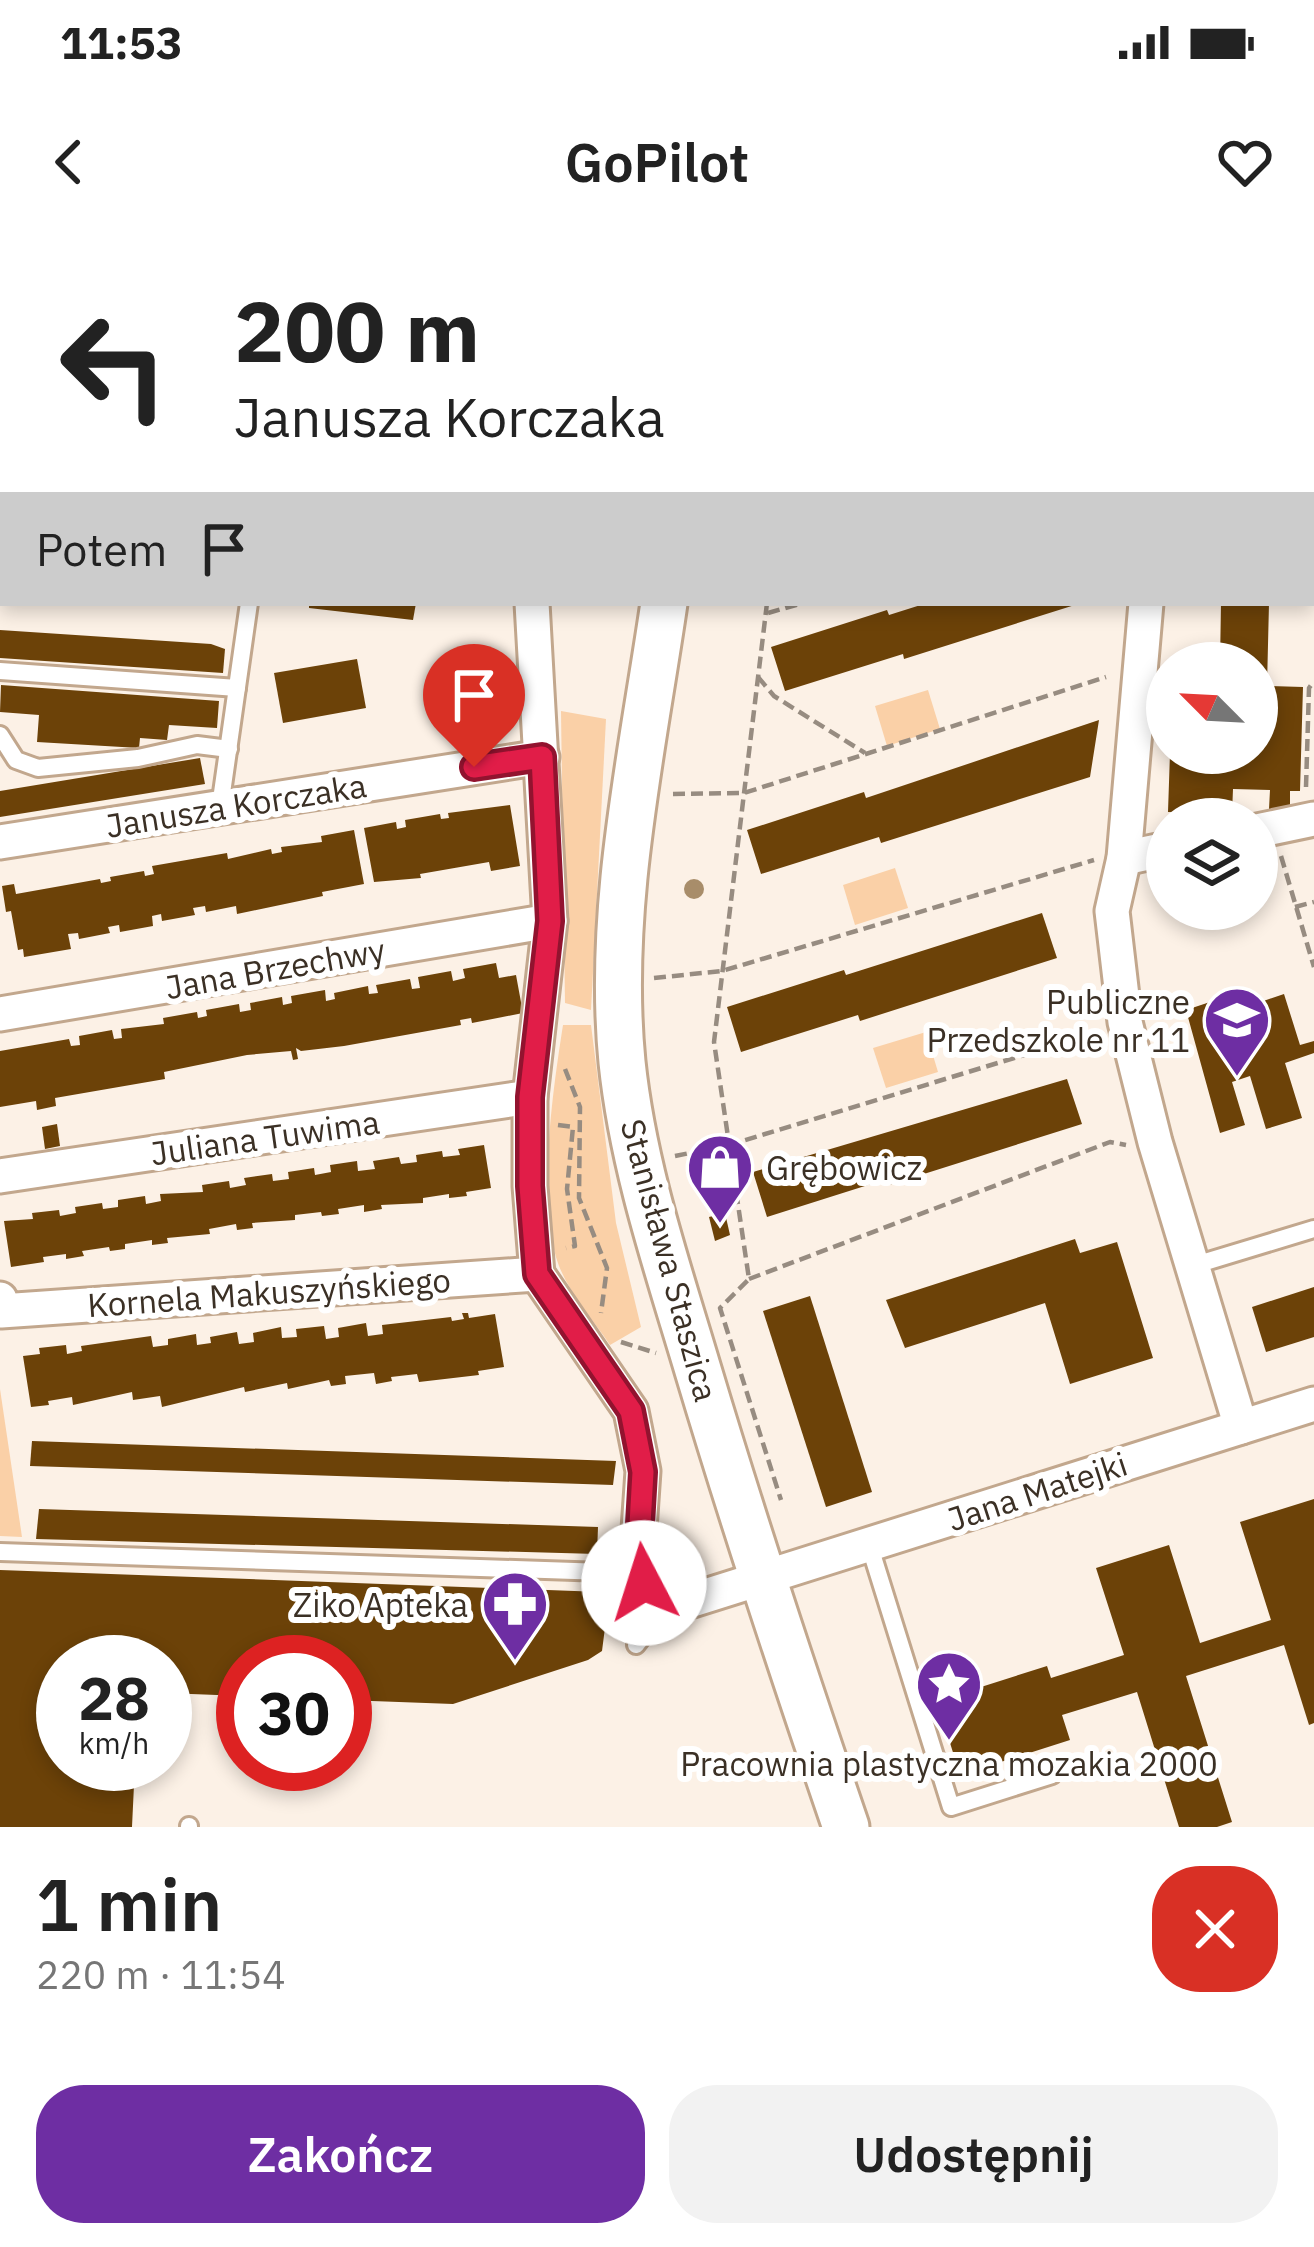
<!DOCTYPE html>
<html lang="pl">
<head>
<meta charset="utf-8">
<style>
	:root { --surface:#fff; --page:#f2f2f2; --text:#222; --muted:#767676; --accent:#6e2ea3 }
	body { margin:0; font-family:"IBM Plex Sans",sans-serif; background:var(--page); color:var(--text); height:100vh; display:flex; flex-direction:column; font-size:45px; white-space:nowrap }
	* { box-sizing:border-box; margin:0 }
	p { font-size:39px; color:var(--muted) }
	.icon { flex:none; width:66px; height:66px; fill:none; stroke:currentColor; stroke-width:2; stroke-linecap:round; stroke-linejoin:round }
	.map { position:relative; height:1587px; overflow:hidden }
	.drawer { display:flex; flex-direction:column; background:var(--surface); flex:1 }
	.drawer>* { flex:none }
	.top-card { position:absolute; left:0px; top:0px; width:1314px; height:366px; box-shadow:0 6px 18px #0003; background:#fff; color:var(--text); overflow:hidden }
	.needle { width:78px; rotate:294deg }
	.controls { position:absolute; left:1146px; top:402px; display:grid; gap:24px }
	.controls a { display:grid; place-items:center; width:132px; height:132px; border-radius:50%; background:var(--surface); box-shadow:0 6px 18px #0003; font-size:60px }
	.speed { position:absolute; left:36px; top:1395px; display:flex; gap:24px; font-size:60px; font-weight:700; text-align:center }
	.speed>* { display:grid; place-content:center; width:156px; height:156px; border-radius:50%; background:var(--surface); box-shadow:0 6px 18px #0003; line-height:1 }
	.speed small { font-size:30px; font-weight:400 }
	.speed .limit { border:18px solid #d22; background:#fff; color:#111 }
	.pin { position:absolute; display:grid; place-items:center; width:102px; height:102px; color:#fff; margin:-123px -51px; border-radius:50% 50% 50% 0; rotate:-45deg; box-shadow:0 0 12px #0007 }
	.pin .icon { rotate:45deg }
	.me { position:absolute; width:132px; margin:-66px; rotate:355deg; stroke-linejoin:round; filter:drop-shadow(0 0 9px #0008) }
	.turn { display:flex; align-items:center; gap:42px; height:252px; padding:0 36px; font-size:54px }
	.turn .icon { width:156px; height:156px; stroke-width:2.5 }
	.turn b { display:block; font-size:84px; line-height:102px }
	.then { display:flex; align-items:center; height:114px; padding:0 36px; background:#0003; gap:24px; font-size:45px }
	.round { display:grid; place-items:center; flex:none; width:126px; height:126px; border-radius:48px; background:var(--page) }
	.overview { display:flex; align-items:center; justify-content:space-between; height:204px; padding:0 36px }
	h1 { font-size:72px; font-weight:600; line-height:90px }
	.button { display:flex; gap:24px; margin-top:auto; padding:24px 36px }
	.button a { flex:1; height:138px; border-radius:48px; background:var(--accent); color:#fff; font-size:48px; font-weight:600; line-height:138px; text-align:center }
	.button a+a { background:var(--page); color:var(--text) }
	.status { display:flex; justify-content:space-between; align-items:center; height:84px; padding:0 60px; background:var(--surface); direction:ltr }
	.status svg { height:33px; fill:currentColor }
	header { display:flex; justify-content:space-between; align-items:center; height:156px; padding:0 36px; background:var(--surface); font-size:54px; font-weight:600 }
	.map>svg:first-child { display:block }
	.green { fill:#fad0a7 }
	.building { fill:#6c4208 }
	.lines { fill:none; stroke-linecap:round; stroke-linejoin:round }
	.lane-casing { stroke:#c2a78d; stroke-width:22 }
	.street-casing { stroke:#c2a78d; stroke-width:39 }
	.secondary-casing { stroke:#c2a78d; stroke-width:51 }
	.path { stroke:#978c81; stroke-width:4.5; stroke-dasharray:12 6; stroke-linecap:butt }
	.lane { stroke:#fff; stroke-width:16 }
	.street { stroke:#fff; stroke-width:33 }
	.secondary { stroke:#fff; stroke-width:45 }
	.tree { fill:#a88d6a }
	.route-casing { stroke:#92132f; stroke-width:30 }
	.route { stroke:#e11d48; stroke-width:21 }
	.labels { text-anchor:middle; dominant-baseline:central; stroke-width:12; stroke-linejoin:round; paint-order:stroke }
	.street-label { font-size:33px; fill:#3b3025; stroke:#fff }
	.poi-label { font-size:33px; fill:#3b3025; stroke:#fff; text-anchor:end }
</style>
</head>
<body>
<div class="status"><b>11:53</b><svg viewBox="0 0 49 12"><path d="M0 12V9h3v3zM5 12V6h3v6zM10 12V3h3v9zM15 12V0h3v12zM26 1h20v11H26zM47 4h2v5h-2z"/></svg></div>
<header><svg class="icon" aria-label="back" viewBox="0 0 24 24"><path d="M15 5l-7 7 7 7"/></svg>GoPilot<svg class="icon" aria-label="heart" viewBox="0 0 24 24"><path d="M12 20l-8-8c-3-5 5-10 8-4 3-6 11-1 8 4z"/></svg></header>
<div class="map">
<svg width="1314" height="1587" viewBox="0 0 1314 1587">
	<rect width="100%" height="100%" fill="#fcf1e6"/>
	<g class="green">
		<polygon points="928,450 940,489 887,506 875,466"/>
		<polygon points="561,471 606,479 591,770 565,763"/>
		<polygon points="895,628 908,668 855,685 843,645"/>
		<path d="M 563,785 L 591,785 L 616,983 L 641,1087 L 610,1105 C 594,1081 570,1054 559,1026 C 536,965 553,849 563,785 Z"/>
		<polygon points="926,792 938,832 886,848 873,808"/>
		<polygon points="0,1149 22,1297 0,1296"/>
	</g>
	<g class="building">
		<polygon points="309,363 416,363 413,380 309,368"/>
		<polygon points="927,363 1078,364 904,419 903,414 785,451 771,407 887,370 889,375"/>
		<polygon points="1221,363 1269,363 1267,446 1303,447 1300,551 1290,551 1290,570 1269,569 1270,550 1233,549 1232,574 1168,572 1170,513 1257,513 1257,423 1220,423"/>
		<polygon points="0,390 211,404 225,409 223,433 0,418"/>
		<polygon points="357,419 366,468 283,483 274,433"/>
		<polygon points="1,445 219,461 217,488 169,485 167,500 140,498 139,508 37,502 39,475 0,472"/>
		<polygon points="1099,480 1090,537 881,603 879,597 761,634 747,590 864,552 866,558"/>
		<polygon points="200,518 205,544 0,577 0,551"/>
		<polygon points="510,565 520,626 491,631 489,622 420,634 421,638 374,642 364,588 396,582 397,589 406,587 405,580 440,574 441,579 449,578 448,573"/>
		<polygon points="354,590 364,644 322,652 323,656 237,674 236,666 206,672 205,666 193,668 195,675 162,681 161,674 152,676 153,686 120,692 119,685 108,687 110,693 79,699 78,693 68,694 71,709 24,717 23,709 18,710 11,671 6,672 2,646 14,644 16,654 100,639 101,643 111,641 110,637 144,631 145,636 154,634 152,626 227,613 228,619 271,609 272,614 282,612 281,607 322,602 321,596"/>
		<polygon points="1042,673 1057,718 860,781 858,775 741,812 727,767 844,730 846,735"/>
		<polygon points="496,723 499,738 516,735 523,773 472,783 471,778 460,780 461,785 344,806 301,811 296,808 298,819 293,820 291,811 247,815 164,832 165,839 55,858 56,866 37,870 36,861 0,867 0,811 69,799 71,806 80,805 79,796 112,790 114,799 122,798 121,789 164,784 163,778 197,772 198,778 207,776 206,770 239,764 240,772 251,770 250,763 282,757 283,765 292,763 291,756 325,750 326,761 335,759 334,753 368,746 369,754 378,753 376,745 410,739 412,749 420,748 418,737 451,731 453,741 465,738 463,729"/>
		<polygon points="1284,754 1300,805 1314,801 1314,813 1285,823 1302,878 1266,889 1250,836 1232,842 1245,885 1220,893 1186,770 1225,757 1238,796 1256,790 1249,766"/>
		<polygon points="1067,839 1082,884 889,945 887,939 767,977 753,932"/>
		<polygon points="57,884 60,906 45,909 42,887"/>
		<polygon points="484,905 491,948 466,952 467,956 449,958 449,954 423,958 423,963 381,965 382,969 364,972 364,965 338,969 339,974 322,976 321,972 295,975 295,980 252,983 253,988 237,990 236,984 209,989 210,994 167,998 168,1003 152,1005 152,1000 125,1004 125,1009 110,1011 109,1007 82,1011 84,1016 66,1019 66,1014 43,1017 44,1022 11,1027 4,981 33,979 32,973 59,970 60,976 76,973 75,967 102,963 103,969 118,967 118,960 145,956 146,964 161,961 160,954 203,952 202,945 229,941 230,948 246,945 244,938 272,934 273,941 289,939 288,932 314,928 315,935 331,932 330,925 357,921 358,931 375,929 373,921 399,917 401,924 417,922 416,915 442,911 443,917 460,915 458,909"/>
		<polygon points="725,973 730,995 715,1001 709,977"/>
		<polygon points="1075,999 1080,1013 1117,1002 1153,1118 1070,1144 1045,1063 905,1108 886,1060"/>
		<polygon points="1314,1047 1314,1097 1266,1112 1252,1067"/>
		<polygon points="810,1056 872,1252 826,1267 763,1071"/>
		<polygon points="462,1073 468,1073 469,1078 495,1074 504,1127 478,1131 479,1135 419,1142 417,1134 391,1137 392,1141 376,1144 374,1133 345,1136 346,1144 331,1146 329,1140 288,1149 287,1143 245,1152 244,1147 162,1167 160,1156 133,1160 132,1152 73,1165 72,1157 48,1161 49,1165 31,1167 23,1116 40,1114 39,1108 66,1105 67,1114 82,1111 81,1106 151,1096 153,1107 168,1105 168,1099 196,1094 197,1105 211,1103 210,1097 237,1092 239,1104 254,1102 253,1093 281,1087 282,1098 297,1097 296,1089 324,1086 326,1099 339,1097 338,1088 366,1083 368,1096 383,1094 382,1085 451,1077 452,1081 464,1079"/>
		<polygon points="32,1201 616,1221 613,1245 30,1226"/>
		<polygon points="1314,1259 1314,1483 1309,1485 1284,1405 1186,1436 1232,1582 1217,1587 1179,1587 1137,1452 1062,1475 1070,1500 960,1535 937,1461 1047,1426 1051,1438 1124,1415 1096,1328 1169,1305 1200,1403 1271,1380 1240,1282"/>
		<polygon points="39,1269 598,1287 597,1314 36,1299"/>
		<polygon points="0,1330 601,1352 607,1372 602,1411 588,1420 453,1464 345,1460 345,1422 243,1422 243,1456 165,1453 165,1422 63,1422 63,1524 135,1524 132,1587 0,1587"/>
	</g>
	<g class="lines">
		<g class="lane-casing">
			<g id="lane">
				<polyline points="0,431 237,448"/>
				<polyline points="0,495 16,520 38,528 138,518 197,505 229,509"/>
				<polyline points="220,567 249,363"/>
				<polyline points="1192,1026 1314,989"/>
				<polyline points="869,1304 951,1567 1052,1535"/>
				<polyline points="0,1312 604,1332 644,1343"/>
				<polyline points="636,1405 664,1369"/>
				<polyline points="189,1587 189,1586"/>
			</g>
		</g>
		<g class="street-casing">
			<g id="street">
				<polyline points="1148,0 1149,3"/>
				<polyline points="514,3 514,0"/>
				<polyline points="532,363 550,681 530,857 530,946 537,1034 631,1171 643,1231 637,1319 644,1343 664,1369 1314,1164"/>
				<polyline points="1146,363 1124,618 1112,671 1125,782 1155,902 1241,1187"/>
				<polyline points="1257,591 1314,579"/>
				<polyline points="0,602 542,517"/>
				<polyline points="1124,618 1167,609"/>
				<polyline points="0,774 550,681"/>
				<polyline points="0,936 530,857"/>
				<polyline points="0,1059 1,1071 537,1034"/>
			</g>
		</g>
		<g class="secondary-casing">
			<g id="secondary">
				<polyline points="719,3 720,0"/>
				<path d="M 664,363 C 642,514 607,669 622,822 C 633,928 668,1029 698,1130 C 744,1284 794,1435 846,1587"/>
			</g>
		</g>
		<g class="path">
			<polyline points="938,0 938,3"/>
			<polyline points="810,3 811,0"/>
			<polyline points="767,363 714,802 749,1039 720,1068 781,1260"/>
			<polyline points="768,373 803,363"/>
			<polyline points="758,437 774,456 865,513"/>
			<polyline points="1306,547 1309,448 1314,441"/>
			<polyline points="673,554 744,553 1106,437"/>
			<polyline points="1281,616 1314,727"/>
			<polyline points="1295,667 1314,662"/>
			<polyline points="654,738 722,731 1094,620"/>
			<polyline points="565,829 580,867 579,958 607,1028 601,1073"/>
			<polyline points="558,885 573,887 567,949 575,1006 566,1008"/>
			<polyline points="675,916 729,905 1096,793"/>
			<polyline points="749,1039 1110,902 1126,905"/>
			<polyline points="621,1102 656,1113"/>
		</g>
		<use href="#lane" class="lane"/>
		<use href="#street" class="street"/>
		<use href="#secondary" class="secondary"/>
	</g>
	<circle class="tree" cx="694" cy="649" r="10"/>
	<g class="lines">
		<g class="route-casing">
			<polyline id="route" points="474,527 542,517 550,681 530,857 530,946 537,1034 631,1171 643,1232 638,1319 644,1343"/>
		</g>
		<use href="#route" class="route"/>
	</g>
	<defs>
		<g id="school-pin" transform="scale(3.45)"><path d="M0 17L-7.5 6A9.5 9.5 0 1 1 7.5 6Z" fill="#6e2ea3" stroke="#fff"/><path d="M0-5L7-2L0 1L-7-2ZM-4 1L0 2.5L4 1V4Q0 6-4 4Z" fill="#fff"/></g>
		<g id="shop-pin" transform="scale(3.45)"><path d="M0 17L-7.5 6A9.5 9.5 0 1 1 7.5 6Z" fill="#6e2ea3" stroke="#fff"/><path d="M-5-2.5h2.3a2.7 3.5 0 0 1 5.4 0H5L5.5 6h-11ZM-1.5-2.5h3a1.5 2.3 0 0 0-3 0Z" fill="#fff"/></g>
		<g id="pharmacy-pin" transform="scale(3.45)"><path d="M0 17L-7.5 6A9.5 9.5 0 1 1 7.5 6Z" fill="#6e2ea3" stroke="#fff"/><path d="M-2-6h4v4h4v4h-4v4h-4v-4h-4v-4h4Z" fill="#fff"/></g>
		<g id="sight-pin" transform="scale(3.45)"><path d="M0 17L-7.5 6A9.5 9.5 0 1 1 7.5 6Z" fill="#6e2ea3" stroke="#fff"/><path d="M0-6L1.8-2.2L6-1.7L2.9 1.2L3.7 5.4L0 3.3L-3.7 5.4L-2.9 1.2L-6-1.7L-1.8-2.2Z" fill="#fff"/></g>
	</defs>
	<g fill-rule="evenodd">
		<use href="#school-pin" x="1237" y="780"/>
		<use href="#shop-pin" x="720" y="927"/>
		<use href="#pharmacy-pin" x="515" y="1364"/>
		<use href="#sight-pin" x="949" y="1444"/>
	</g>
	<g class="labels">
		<g class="street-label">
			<text transform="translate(236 565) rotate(-9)">Janusza Korczaka</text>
			<text transform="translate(275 728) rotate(-10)">Jana Brzechwy</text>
			<text transform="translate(265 897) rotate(-8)">Juliana Tuwima</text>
			<text transform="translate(670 1020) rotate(75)">Stanisława Staszica</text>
			<text transform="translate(269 1052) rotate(-4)">Kornela Makuszyńskiego</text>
			<text transform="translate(1037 1251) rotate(-18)">Jana Matejki</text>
		</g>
		<g class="poi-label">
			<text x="1190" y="761">Publiczne<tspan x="1190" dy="38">Przedszkole nr 11</tspan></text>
			<text x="766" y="927" text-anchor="start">Grębowicz</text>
			<text x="468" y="1364">Ziko Apteka</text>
			<text x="949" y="1523" text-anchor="middle">Pracownia plastyczna mozakia 2000</text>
		</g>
	</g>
</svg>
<div class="controls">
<a><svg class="needle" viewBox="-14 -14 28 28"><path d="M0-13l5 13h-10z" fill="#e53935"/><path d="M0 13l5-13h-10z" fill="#767676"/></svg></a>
<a><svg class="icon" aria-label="layers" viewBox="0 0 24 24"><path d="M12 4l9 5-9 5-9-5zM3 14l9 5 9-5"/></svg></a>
</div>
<div class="speed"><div>28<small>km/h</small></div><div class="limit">30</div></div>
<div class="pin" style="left:474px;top:527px;background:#d93025"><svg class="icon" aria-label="arrive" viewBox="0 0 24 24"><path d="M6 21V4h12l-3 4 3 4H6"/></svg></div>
<svg class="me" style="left:644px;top:1343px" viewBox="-20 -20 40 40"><circle r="19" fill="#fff"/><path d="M0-13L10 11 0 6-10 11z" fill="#e11d48"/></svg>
<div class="top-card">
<div class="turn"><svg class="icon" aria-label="left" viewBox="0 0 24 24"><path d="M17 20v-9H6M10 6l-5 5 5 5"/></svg><div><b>200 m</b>Janusza Korczaka</div></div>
<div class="then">Potem<svg class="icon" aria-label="arrive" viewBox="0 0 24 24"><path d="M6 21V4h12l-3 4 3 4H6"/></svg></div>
</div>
</div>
<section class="drawer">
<div class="overview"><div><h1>1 min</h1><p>220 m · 11:54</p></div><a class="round" style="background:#d93025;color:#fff"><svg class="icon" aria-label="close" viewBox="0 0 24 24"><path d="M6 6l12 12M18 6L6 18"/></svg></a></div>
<div class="button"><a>Zakończ</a><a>Udostępnij</a></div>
</section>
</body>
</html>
